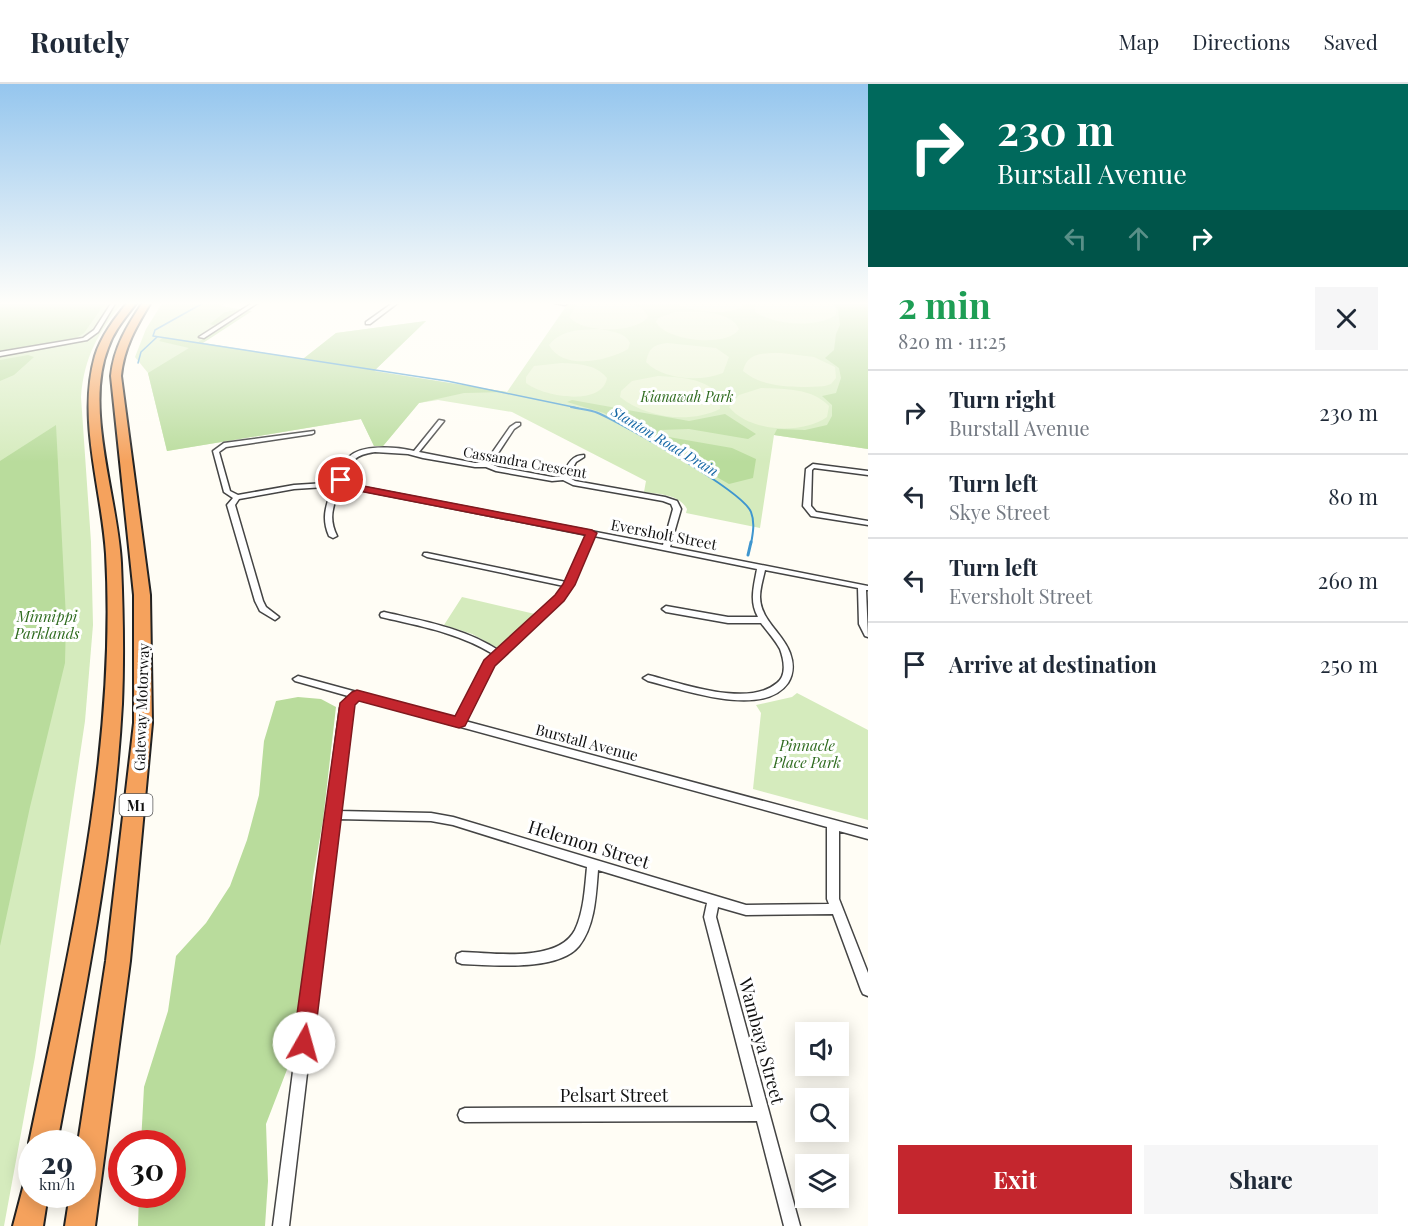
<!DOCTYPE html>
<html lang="en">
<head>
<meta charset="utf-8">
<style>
	:root { --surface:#fff; --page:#f6f6f7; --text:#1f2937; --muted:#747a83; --line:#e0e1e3; --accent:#c4262e }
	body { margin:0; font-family:"Playfair Display",serif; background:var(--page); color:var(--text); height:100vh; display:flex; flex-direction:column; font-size:22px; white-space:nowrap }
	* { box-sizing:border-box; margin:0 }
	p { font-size:20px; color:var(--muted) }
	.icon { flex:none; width:33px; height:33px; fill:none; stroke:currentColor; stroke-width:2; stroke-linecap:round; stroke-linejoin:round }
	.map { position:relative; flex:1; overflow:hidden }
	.side { display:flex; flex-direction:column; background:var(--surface); width:540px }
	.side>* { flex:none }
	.banner { background:#00695c; color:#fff; overflow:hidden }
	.tools { position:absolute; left:795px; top:938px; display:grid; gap:12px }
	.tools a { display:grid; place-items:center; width:54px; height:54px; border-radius:0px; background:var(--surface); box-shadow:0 3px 15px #0003; font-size:30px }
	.speed { position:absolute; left:18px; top:1046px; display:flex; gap:12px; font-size:30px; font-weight:700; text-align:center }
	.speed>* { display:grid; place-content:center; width:78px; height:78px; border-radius:50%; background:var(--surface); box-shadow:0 3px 15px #0003; line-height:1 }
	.speed small { font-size:15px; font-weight:400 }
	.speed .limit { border:9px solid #d22; background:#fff; color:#111 }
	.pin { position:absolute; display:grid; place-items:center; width:51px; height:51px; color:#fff; margin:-26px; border:3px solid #fff; border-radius:50%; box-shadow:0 2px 6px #0007 }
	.me { position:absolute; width:66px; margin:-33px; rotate:7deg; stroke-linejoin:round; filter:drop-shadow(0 0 4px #0008) }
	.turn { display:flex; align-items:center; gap:21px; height:126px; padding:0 30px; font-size:27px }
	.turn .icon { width:78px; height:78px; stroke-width:2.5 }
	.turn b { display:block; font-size:42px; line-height:51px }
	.lanes { display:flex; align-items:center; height:57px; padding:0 30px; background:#0003; justify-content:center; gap:30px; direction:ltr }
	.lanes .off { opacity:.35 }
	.round { display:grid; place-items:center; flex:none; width:63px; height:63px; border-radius:0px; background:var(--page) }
	.overview { display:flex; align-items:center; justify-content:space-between; height:102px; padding:0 30px }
	h1 { font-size:36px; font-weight:700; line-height:45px; color:#1e9e55 }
	.action { display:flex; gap:12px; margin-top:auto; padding:12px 30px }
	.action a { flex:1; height:69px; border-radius:0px; background:var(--accent); color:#fff; font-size:24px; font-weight:700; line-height:69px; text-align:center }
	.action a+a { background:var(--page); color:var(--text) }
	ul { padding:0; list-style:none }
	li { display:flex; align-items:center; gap:18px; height:84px; padding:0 30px; border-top:2px solid var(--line) }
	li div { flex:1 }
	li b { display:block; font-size:22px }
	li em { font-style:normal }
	header { display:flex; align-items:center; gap:36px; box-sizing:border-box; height:84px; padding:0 30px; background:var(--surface); border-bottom:2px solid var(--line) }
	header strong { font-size:28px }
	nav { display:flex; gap:33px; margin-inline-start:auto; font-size:21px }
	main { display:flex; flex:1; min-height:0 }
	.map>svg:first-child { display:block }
	.green { fill:#d5ebbd }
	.forest { fill:#b9dc9c }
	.pitch { fill:#e6f2cf }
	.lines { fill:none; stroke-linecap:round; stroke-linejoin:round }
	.stream-far2 { stroke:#3f96cf; stroke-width:1.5 }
	.stream-far1 { stroke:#3f96cf; stroke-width:2 }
	.stream { stroke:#3f96cf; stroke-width:3 }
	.minor-casing { stroke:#444; stroke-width:3 }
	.motorway-casing { stroke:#222; stroke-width:4 }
	.minor { fill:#fff; fill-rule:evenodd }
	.motorway { fill:#f5a25d; fill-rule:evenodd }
	.route { fill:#c4262e; stroke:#7f191e; stroke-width:1.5 }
	.labels { text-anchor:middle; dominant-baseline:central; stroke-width:6; stroke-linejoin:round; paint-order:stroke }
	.far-park-label { font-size:14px; font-style:italic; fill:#2f6b1f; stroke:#fff }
	.far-water-label { font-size:14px; font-style:italic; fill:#1768a6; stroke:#fff }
	.far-street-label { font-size:14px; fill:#111; stroke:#fff }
	.shield { fill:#fff; stroke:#585858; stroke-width:1.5 }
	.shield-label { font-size:14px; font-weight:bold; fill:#111 }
	.street-label { font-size:15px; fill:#111; stroke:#fff }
	.park-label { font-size:15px; font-style:italic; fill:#2f6b1f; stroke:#fff }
	.near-street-label { font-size:18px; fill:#111; stroke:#fff }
</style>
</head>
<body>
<header>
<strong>Routely</strong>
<nav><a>Map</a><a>Directions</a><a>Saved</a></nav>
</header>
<main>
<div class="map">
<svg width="868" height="1142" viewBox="0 0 868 1142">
	<rect width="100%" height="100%" fill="#fffdf5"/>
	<g class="green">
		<path d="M 0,218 L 123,218 C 98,249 84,273 81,313 L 91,458 L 93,541 L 85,637 L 35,973 L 4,1142 L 0,1142 Z"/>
		<path d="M 163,218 L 227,218 L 221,222 L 239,225 L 225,228 L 220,243 L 198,258 L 303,275 L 336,249 L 426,237 L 374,287 L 507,308 L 569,218 L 868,218 L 868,365 L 774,351 L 760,444 L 686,429 L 687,425 C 679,410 658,410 644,408 L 646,397 L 512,328 L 438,316 L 419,319 L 383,362 L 374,362 L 361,335 L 167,367 L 148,289 L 135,273 L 146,245 Z"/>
		<polygon points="462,513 535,530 498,564 472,550 444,541"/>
		<polygon points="797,609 868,646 868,736 753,705 761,629 756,621 792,613"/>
	</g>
	<g class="forest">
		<polygon points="0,218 106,218 84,249 76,254 0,267"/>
		<polygon points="831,218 868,218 868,365 774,351 777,345 805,346 827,341 832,332 832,321 822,312 836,309 841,294 839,284 825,274 834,266 836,250 840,241 838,225"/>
		<polygon points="239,225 252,227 203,259 303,275 336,249 426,237 374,287 507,308 464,309 419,319 383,362 374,362 361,335 167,367 148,289 189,264 159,257 163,253 198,258 220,243 210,240 225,228"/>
		<polygon points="28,271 34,273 14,291 0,297 0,276"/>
		<polygon points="572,316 689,337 725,330 756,350 748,355 689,345 660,346 663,352 732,364 756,375 753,394 729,400 604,329 567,318"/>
		<polygon points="56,341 66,534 65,579 30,723 0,862 0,377"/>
		<polygon points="298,613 321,615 336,623 323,736 313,793 308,866 288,983 266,1040 268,1097 265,1142 138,1142 139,1110 172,1110 172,1059 141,1059 144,1003 168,927 176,872 206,839 230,802 247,756 259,711 264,657 276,617"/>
	</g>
	<g class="pitch">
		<path d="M 579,218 C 596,218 642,213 648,233 C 635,250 582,249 569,233 Z"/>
		<path d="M 672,218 L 745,218 L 746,219 C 734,235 687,227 672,218 Z"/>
		<path d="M 756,218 L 829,218 C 835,222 838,224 835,232 C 813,244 775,241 755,228 Z"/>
		<path d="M 675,228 C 692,227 730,225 739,245 C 728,264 665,257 656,238 L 658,234 Z"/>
		<path d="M 599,245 C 610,247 625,248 630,259 L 628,265 C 607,277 563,287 549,261 C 562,245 580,246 599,245 Z"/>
		<path d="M 667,259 L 716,264 L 729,273 L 723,289 C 700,298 663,296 646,278 C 649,264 653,261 667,259 Z"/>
		<path d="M 781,269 L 814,273 L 835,283 L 836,294 L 831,300 L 825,302 C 798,304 764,305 743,287 C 747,268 765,269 781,269 Z"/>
		<path d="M 562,279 C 578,280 596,280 607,294 C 602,323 544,313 526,299 L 526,293 L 534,282 Z"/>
		<path d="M 658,292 C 680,293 703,294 719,310 L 720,325 C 689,340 647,334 620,313 L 621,307 L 632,297 Z"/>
		<path d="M 761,304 C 784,305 812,304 829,322 L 827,333 C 802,351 749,348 729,323 L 739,311 Z"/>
	</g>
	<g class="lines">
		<g class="stream-far2">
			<polyline points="205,218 155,246 153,252 447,297 578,324"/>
			<polyline points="138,279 141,268 157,253"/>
		</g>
		<path class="stream-far1" d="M 571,323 C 579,325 590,325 598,329 C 623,340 743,407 751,428 C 755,438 753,449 751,460"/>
		<polyline class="stream" points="748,471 751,458"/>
		<g class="minor-casing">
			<g id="minor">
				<polygon points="112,218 116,218 98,248 87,256 0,272 0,268 83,254 94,246"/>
				<polygon points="254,218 259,218 204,254 199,253"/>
				<polygon points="394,218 399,218 370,240 366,240 366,238"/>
				<polygon points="550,218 562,218 567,220 565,221"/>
				<path d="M 439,336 L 444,337 L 419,368 L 475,379 L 485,379 L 510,343 L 516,339 L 520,339 L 520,341 L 514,345 L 491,380 L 498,383 L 552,393 L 562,392 C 567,382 571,371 584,371 L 584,373 L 576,378 L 568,393 L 575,397 L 665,413 L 677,417 L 681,425 L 670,463 L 868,502 L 868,506 L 866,506 L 868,553 L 865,552 L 859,540 L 858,504 L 765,486 C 763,495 760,504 760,513 C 760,536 783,549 790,569 C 794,580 794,589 788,599 C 763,635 681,605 648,597 L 643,594 L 648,591 C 681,599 748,624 777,599 C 787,591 784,576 780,565 C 775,556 767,547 761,539 L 728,539 L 666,528 L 662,525 L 666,522 L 728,533 L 758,533 C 749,517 754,502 757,485 L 594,452 L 573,501 L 563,516 L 493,581 L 465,637 L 868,745 L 868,755 L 839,747 L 839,815 L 868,889 L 868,912 L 863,910 L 861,906 L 833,830 L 746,831 L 718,823 L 716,833 L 800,1142 L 784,1142 L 757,1037 L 465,1038 L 460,1036 L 458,1031 L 460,1026 L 465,1024 L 753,1023 L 704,833 L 707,819 L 598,786 C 596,811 595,842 579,862 C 558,888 492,881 462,880 L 457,878 L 456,874 L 457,870 L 462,868 C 493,869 558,879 575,846 C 584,827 585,803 587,783 L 453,741 L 431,737 L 337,735 L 289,1142 L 273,1142 L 340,624 L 348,612 L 295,597 L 293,595 L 298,592 L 456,635 L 484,579 L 493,570 C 459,549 420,542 381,533 L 380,531 L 381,529 L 384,528 C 423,537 464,544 498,566 L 557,512 L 564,502 L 427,473 L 423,471 L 424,469 L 427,469 L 566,498 L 587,451 L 350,404 L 338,409 C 332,425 329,436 337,452 L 333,454 L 329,452 C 322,436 325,424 331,408 L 326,406 L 325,403 L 294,405 L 239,415 L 235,421 L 263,517 L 266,523 L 279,533 L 275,536 L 260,527 L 255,517 L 227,421 L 233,414 L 224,408 L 213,367 L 224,359 L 314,347 L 314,349 L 312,350 L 226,363 L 219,368 L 230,407 L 238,411 L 294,401 L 326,399 L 330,396 L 338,394 C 341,387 343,378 349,373 C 361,360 397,363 414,367 ZM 375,368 L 408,370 L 423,374 L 475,383 L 486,383 L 496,387 L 552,397 L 563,396 L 573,401 L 663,417 L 671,420 L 673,425 L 663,461 L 352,401 L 350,397 L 345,395 C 352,376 354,371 375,368 ZM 341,398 L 345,399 L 345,401 L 339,405 L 331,404 L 334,399 ZM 358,615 L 827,743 L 827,815 L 829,820 L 746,821 L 453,733 L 431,729 L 338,727 L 350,624 L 354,617 Z"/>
				<polygon points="813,380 868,387 868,391 814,384 812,386 811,422 816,428 868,437 868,441 811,432 803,422 806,385"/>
			</g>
		</g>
		<g class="motorway-casing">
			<g id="motorway">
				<path d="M 128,218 L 137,218 C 126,233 114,246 108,264 C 84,325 118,415 121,479 C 123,526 124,573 122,620 C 114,768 84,913 57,1059 L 32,1059 L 32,1065 L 29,1059 C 69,866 117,669 106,470 C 102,406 77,336 95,272 C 101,252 115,234 128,218 Z"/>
				<path d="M 143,218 L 151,218 C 136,243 124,263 121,292 L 150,511 L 152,639 L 130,877 L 95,1142 L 65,1142 L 70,1110 L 82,1110 L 82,1059 L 78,1059 L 106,877 L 134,639 L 134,511 L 111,292 C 114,263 127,242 143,218 Z"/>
				<polygon points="32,1097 32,1110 48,1110 43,1142 13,1142 24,1100"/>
			</g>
		</g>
		<use href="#minor" class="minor"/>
		<use href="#motorway" class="motorway"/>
	</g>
	<linearGradient id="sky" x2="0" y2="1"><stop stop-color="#95c6ee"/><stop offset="0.58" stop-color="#fffefa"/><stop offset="1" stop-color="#fffefa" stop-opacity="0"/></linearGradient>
	<rect width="868" height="378" fill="url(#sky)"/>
	<polygon class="route" points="341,393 351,396 353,400 592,446 597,449 575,501 564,517 495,582 465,642 459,644 359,617 355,621 314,959 311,967 304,970 296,967 293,959 340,619 352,608 357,606 455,632 484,576 555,511 563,500 585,451 349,405 336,396"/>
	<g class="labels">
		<g class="far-park-label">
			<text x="687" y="312">Kianawah Park</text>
		</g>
		<g class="far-water-label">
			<text transform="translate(665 357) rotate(31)">Stanton Road Drain</text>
		</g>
		<g class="far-street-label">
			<text transform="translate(525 378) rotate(10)">Cassandra Crescent</text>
		</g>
		<rect class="shield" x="119.5" y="710" width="33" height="22" rx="4.5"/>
		<g class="shield-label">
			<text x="136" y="721">M1</text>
		</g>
		<g class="street-label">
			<text transform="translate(664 450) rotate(11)">Eversholt Street</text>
			<text transform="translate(141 623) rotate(-88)">Gateway Motorway</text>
			<text transform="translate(587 658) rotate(15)">Burstall Avenue</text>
		</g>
		<g class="park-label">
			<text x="47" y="532">Minnippi<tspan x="47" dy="17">Parklands</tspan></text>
			<text x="807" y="661">Pinnacle<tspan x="807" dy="17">Place Park</tspan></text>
		</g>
		<g class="near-street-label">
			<text transform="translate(589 760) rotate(17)">Helemon Street</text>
			<text transform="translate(762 957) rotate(75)">Wambaya Street</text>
			<text x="614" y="1011">Pelsart Street</text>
		</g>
	</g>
</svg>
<div class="tools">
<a><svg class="icon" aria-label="sound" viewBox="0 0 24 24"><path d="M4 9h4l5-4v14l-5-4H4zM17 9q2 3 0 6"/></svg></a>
<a><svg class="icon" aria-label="search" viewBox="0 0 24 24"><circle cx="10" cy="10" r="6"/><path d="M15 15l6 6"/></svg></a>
<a><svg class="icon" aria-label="layers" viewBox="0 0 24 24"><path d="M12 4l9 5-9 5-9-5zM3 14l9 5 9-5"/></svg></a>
</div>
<div class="speed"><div>29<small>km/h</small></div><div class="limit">30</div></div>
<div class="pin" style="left:341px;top:396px;background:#d93025"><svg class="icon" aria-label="arrive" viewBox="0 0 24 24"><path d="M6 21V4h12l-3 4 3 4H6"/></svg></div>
<svg class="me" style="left:304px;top:959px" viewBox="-20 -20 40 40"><circle r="19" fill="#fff"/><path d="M0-13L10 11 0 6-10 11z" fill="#c4262e"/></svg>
</div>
<section class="side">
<div class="banner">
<div class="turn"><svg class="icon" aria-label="right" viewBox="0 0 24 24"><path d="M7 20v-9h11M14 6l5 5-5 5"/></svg><div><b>230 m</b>Burstall Avenue</div></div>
<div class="lanes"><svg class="icon off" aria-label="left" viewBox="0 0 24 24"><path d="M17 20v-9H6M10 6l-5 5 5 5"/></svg><svg class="icon off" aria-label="ahead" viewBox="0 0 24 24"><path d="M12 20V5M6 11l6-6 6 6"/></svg><svg class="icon" aria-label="right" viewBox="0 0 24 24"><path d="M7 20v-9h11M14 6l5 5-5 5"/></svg></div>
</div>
<div class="overview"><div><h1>2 min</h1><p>820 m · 11:25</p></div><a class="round"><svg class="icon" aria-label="close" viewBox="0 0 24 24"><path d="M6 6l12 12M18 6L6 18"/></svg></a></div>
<ul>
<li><svg class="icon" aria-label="right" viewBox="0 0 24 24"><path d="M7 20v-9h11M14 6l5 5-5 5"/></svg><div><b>Turn right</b><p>Burstall Avenue</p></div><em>230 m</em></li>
<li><svg class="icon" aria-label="left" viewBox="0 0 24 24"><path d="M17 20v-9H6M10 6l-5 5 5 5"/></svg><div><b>Turn left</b><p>Skye Street</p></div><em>80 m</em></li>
<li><svg class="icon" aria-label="left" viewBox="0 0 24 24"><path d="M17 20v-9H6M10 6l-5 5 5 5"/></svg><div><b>Turn left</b><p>Eversholt Street</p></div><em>260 m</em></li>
<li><svg class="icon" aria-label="arrive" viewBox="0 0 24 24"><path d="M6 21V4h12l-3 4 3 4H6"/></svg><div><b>Arrive at destination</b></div><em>250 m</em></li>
</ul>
<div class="action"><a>Exit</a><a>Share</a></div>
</section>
</main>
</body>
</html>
